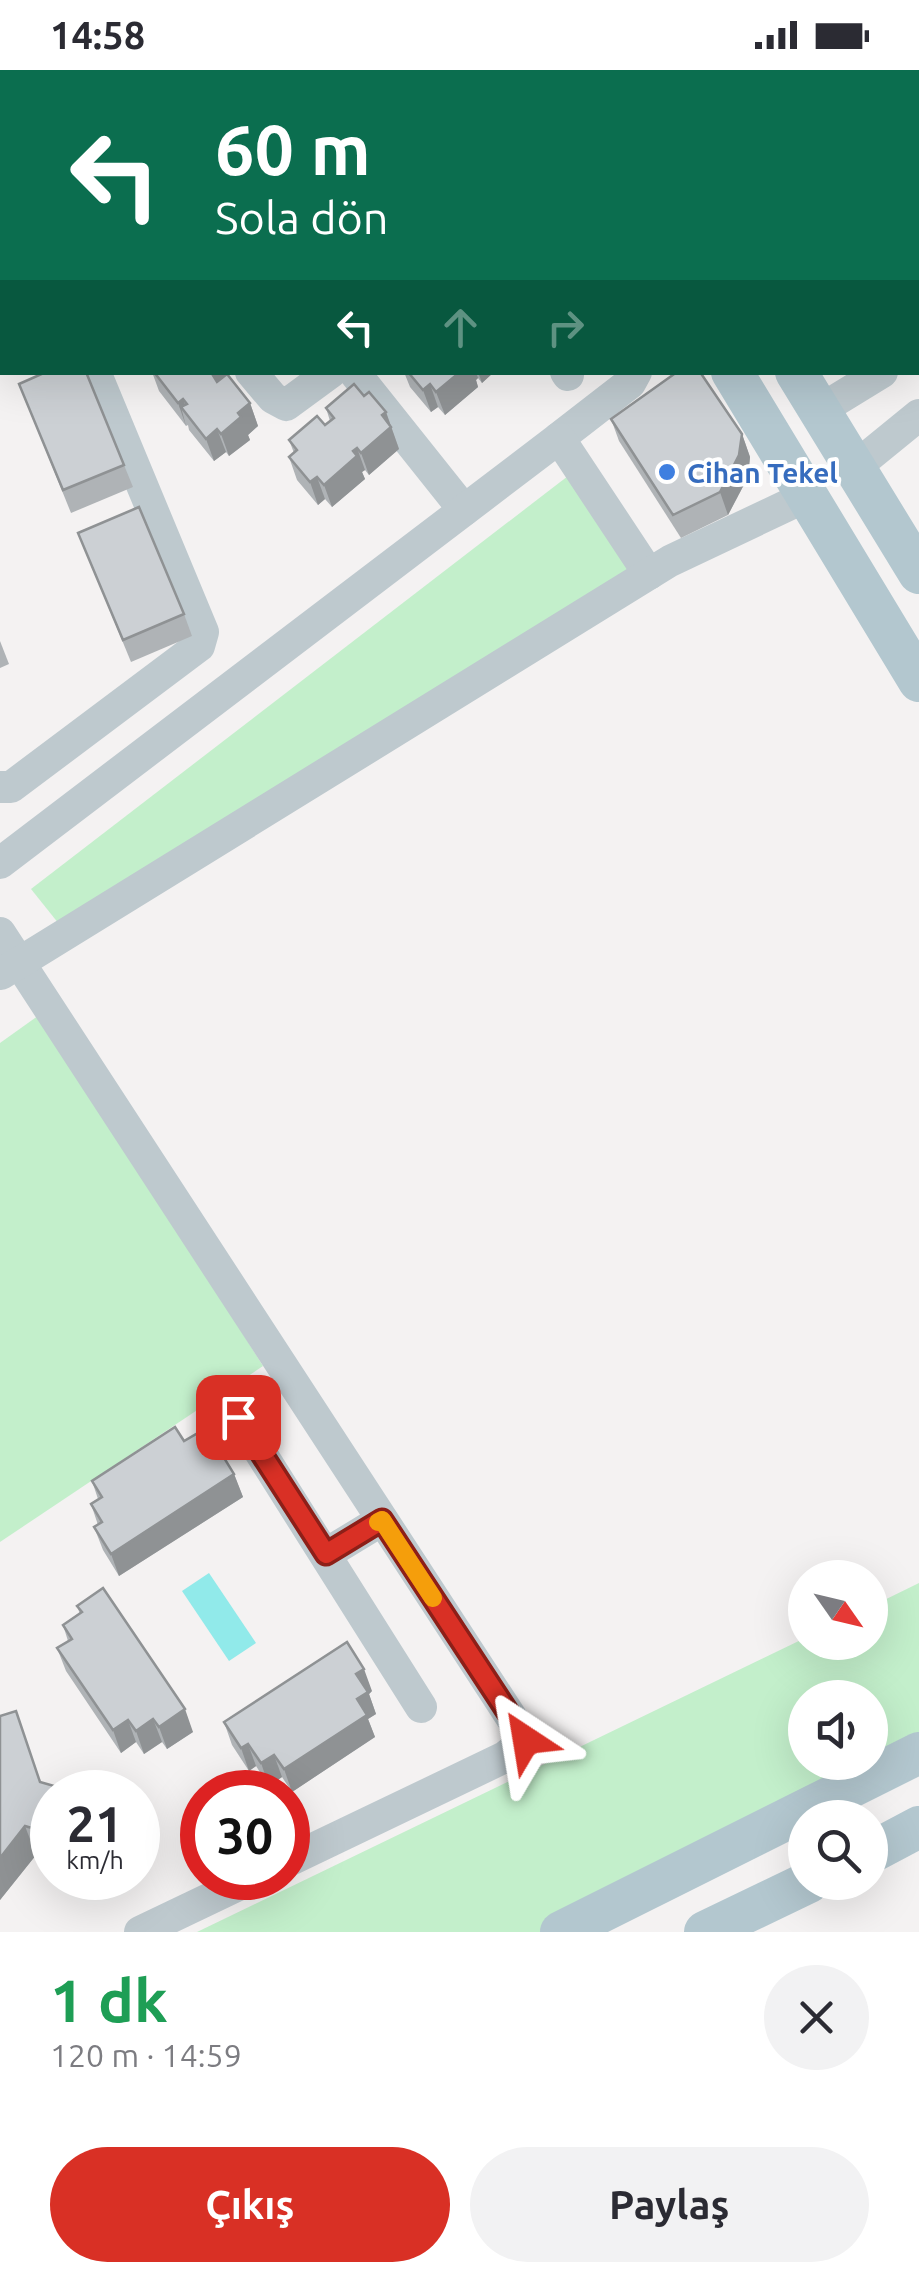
<!DOCTYPE html>
<html lang="tr">
<head>
<meta charset="utf-8">
<style>
	:root { --surface:#fff; --page:#f2f2f3; --text:#2b2b33; --muted:#7c7c81; --accent:#d93025 }
	body { margin:0; font-family:Ubuntu,sans-serif; background:var(--page); color:var(--text); height:100vh; display:flex; flex-direction:column; font-size:38px; white-space:nowrap }
	* { box-sizing:border-box; margin:0 }
	p { font-size:32px; color:var(--muted) }
	.icon { flex:none; width:55px; height:55px; fill:none; stroke:currentColor; stroke-width:2; stroke-linecap:round; stroke-linejoin:round }
	.map { position:relative; height:1862px; overflow:hidden }
	.side { display:flex; flex-direction:column; background:var(--surface); flex:1 }
	.side>* { flex:none }
	.hud { position:absolute; left:0px; top:0px; width:920px; height:305px; box-shadow:0 10px 40px #0002; background:#0b6e4f; color:#fff; overflow:hidden }
	.needle { width:65px; rotate:124deg }
	.controls { position:absolute; left:788px; top:1490px; display:grid; gap:20px }
	.controls a { display:grid; place-items:center; width:100px; height:100px; border-radius:50%; background:var(--surface); box-shadow:0 10px 40px #0002; font-size:50px }
	.speed { position:absolute; left:30px; top:1700px; display:flex; gap:20px; font-size:50px; font-weight:700; text-align:center }
	.speed>* { display:grid; place-content:center; width:130px; height:130px; border-radius:50%; background:var(--surface); box-shadow:0 10px 40px #0002; line-height:1 }
	.speed small { font-size:25px; font-weight:400 }
	.speed .limit { border:15px solid #d22; background:#fff; color:#111 }
	.pin { position:absolute; display:grid; place-items:center; width:85px; height:85px; color:#fff; margin:-42px; border-radius:20px; box-shadow:0 5px 15px #0006 }
	.me { position:absolute; width:110px; margin:-55px; rotate:327deg; stroke-linejoin:round; filter:drop-shadow(0 0 8px #0008) }
	.turn { display:flex; align-items:center; gap:35px; height:210px; padding:0 50px; font-size:45px }
	.turn .icon { width:130px; height:130px; stroke-width:2.5 }
	.turn b { display:block; font-size:70px; line-height:85px }
	.lanes { display:flex; align-items:center; height:95px; padding:0 50px; background:#0003; justify-content:center; gap:50px; direction:ltr }
	.lanes .off { opacity:.35 }
	.round { display:grid; place-items:center; flex:none; width:105px; height:105px; border-radius:52px; background:var(--page) }
	.head { display:flex; align-items:center; justify-content:space-between; height:170px; padding:0 50px }
	h1 { font-size:60px; font-weight:600; line-height:75px; color:#1e9e55 }
	.primary-button { display:flex; gap:20px; margin-top:auto; padding:20px 50px }
	.primary-button a { flex:1; height:115px; border-radius:60px; background:var(--accent); color:#fff; font-size:40px; font-weight:600; line-height:115px; text-align:center }
	.primary-button a+a { background:var(--page); color:var(--text) }
	.status { display:flex; justify-content:space-between; align-items:center; height:70px; padding:0 50px; background:var(--surface); direction:ltr }
	.status svg { height:28px; fill:currentColor }
	.map>svg:first-child { display:block }
	.green { fill:#c3efcb; fill-rule:evenodd }
	.water { fill:#91eaea }
	.lines { fill:none; stroke-linecap:round; stroke-linejoin:round }
	.minor { stroke:#bec9ce; stroke-width:32 }
	.major { stroke:#b3c7cf; stroke-width:42 }
	.wall { fill:#afb3b6 }
	.shaded-wall { fill:#8f9294 }
	.building { fill:#ccd0d4; stroke:#8f9294; stroke-width:2.5 }
	.route-casing { stroke:#8d1f18; stroke-width:25 }
	.route { stroke:#d93025; stroke-width:18 }
	.slow { stroke:#f59e0b; stroke-width:18 }
	.shop-dot { fill:#3f7fe0; stroke:#fff; stroke-width:4 }
	.labels { text-anchor:middle; dominant-baseline:central; stroke-width:8; stroke-linejoin:round; paint-order:stroke }
	.shop-label { font-size:28px; font-weight:bold; fill:#366cbe; stroke:#fff; text-anchor:start }
</style>
</head>
<body>
<div class="status"><b>14:58</b><svg viewBox="0 0 49 12"><path d="M0 12V9h3v3zM5 12V6h3v6zM10 12V3h3v9zM15 12V0h3v12zM26 1h20v11H26zM47 4h2v5h-2z"/></svg></div>
<div class="map">
<svg width="919" height="1862" viewBox="0 0 919 1862">
	<rect width="100%" height="100%" fill="#f4f2f2"/>
	<g class="green">
		<polygon points="656,0 919,0 919,257 918,2"/>
		<polygon points="568,406 633,502 59,854 31,819"/>
		<polygon points="42,943 263,1296 0,1472 0,973"/>
		<path d="M 919,1513 L 919,1677 L 545,1862 L 197,1862 L 805,1568 L 805,1572 L 870,1572 L 870,1537 ZM 805,1628 L 870,1628 L 870,1692 L 805,1692 Z"/>
	</g>
	<polygon class="water" points="209,1503 256,1573 229,1591 182,1521"/>
	<g class="lines">
		<g class="minor">
			<polyline points="448,2 464,2"/>
			<polyline points="0,74 2,80"/>
			<polyline points="918,281 919,280"/>
			<polyline points="251,302 273,328 286,335 331,302"/>
			<polyline points="354,302 464,440"/>
			<polyline points="566,302 568,305"/>
			<polyline points="820,340 882,302"/>
			<polyline points="559,368 630,313 636,302"/>
			<polyline points="854,398 919,345"/>
			<polyline points="0,717 11,717 199,576 203,562 95,302"/>
			<polyline points="0,793 559,368 649,504"/>
			<polyline points="0,863 526,1670 505,1687 288,1791"/>
			<polyline points="1,904 670,491 805,427"/>
			<polyline points="238,1347 421,1637"/>
			<polyline points="326,1484 382,1450"/>
			<polyline points="140,1862 253,1808"/>
		</g>
		<g class="major">
			<polyline points="553,0 554,2"/>
			<polyline points="606,0 608,2"/>
			<polyline points="732,302 919,611"/>
			<polyline points="796,302 919,503"/>
			<polyline points="870,1783 919,1757"/>
			<polyline points="561,1862 919,1683"/>
			<polyline points="705,1862 809,1812"/>
		</g>
	</g>
	<g class="wall">
		<polygon points="0,93 2,100 2,114 0,115"/>
		<polygon points="152,302 223,302 224,306 250,333 258,356 248,365 250,370 229,386 226,382 214,391 189,360 188,355 186,356 159,321"/>
		<polygon points="404,302 494,302 482,313 478,308 476,310 478,317 445,345 438,337 431,342 410,317"/>
		<polygon points="19,314 124,395 133,417 71,443"/>
		<polygon points="364,326 386,342 399,379 369,405 365,400 362,402 365,409 332,437 325,429 318,435 297,410 289,387 294,383 289,370 325,355 330,351 326,338"/>
		<polygon points="611,349 742,364 750,387 748,407 728,445 681,468 619,371"/>
		<polygon points="78,463 184,544 192,566 131,592"/>
		<polygon points="0,571 9,594 0,598"/>
		<polygon points="184,1371 211,1382 234,1404 243,1427 119,1506 103,1480 94,1457 98,1455 91,1434 98,1429 92,1411"/>
		<polygon points="77,1536 193,1662 167,1679 162,1672 144,1684 136,1672 121,1683 66,1601 57,1578 68,1571 63,1555 80,1544"/>
		<polygon points="372,1621 369,1624 376,1644 368,1649 375,1667 292,1722 282,1707 269,1716 256,1696 249,1701 232,1675 224,1652"/>
		<polygon points="0,1646 41,1713 52,1722 52,1789 36,1785 0,1830"/>
	</g>
	<g class="shaded-wall">
		<polygon points="223,302 228,318 218,325 210,303"/>
		<polygon points="460,302 476,302 478,308 476,310 478,317 445,345 436,322"/>
		<polygon points="478,302 494,302 482,313"/>
		<polygon points="430,314 438,337 431,342 423,320"/>
		<polygon points="183,329 191,350 181,337 186,356 178,333"/>
		<polygon points="250,333 258,356 248,365 250,370 229,386 221,364 238,343"/>
		<polygon points="386,342 399,379 369,405 361,383 382,345"/>
		<polygon points="217,359 226,382 214,391 206,369"/>
		<polygon points="742,364 750,387 748,407 728,445 720,422"/>
		<polygon points="357,378 365,400 362,402 365,409 332,437 324,415"/>
		<polygon points="317,407 325,429 318,435 310,412"/>
		<polygon points="234,1404 243,1427 119,1506 111,1484"/>
		<polygon points="364,1599 372,1621 369,1624 376,1644 368,1649 375,1667 292,1722 284,1699 357,1629 356,1604"/>
		<polygon points="185,1639 193,1662 167,1679 159,1657"/>
		<polygon points="153,1649 162,1672 144,1684 136,1661"/>
		<polygon points="128,1650 136,1672 121,1683 113,1660"/>
		<polygon points="248,1674 256,1696 249,1701 241,1678"/>
		<polygon points="274,1685 282,1707 269,1716 261,1693"/>
		<polygon points="25,1756 36,1785 0,1830 0,1788"/>
	</g>
	<g class="building">
		<polygon points="76,0 140,0 136,2 78,2"/>
		<polygon points="212,0 264,0 266,2 209,2"/>
		<polygon points="2,140 2,265 0,266 0,141"/>
		<polygon points="46,302 86,302 124,395 63,420 19,314"/>
		<polygon points="154,302 211,302 217,312 227,304 250,333 238,343 241,347 221,364 217,359 206,369 181,337 187,334 183,329 178,333"/>
		<polygon points="408,302 460,302 436,322 430,314 423,320"/>
		<polygon points="677,302 700,302 742,364 739,385 720,422 673,445 611,349"/>
		<polygon points="354,314 364,326 369,322 386,342 382,345 391,357 361,383 357,378 353,381 357,386 324,415 317,407 310,412 289,387 297,380 289,370 317,346 325,355 334,348 326,338"/>
		<polygon points="139,437 184,544 123,570 78,463"/>
		<polygon points="175,1357 184,1371 198,1363 211,1382 218,1378 234,1404 111,1484 94,1457 102,1452 91,1434 102,1427 92,1411"/>
		<polygon points="103,1518 185,1639 159,1657 153,1649 136,1661 128,1650 113,1660 57,1578 72,1569 63,1555 82,1542 77,1536"/>
		<polygon points="347,1572 364,1599 356,1604 368,1622 357,1629 367,1645 284,1699 274,1685 261,1693 248,1674 241,1678 224,1652"/>
		<polygon points="16,1641 40,1712 75,1722 52,1722 52,1764 25,1756 0,1788 0,1646"/>
	</g>
	<g class="lines">
		<g class="route-casing">
			<polyline id="route" points="238,1347 326,1484 382,1450 526,1670"/>
		</g>
		<use href="#route" class="route"/>
		<polyline class="slow" points="378,1452 382,1450 433,1528"/>
	</g>
	<circle class="shop-dot" cx="667" cy="402" r="10"/>
	<g class="labels">
		<g class="shop-label">
			<text x="687" y="402">Cihan Tekel</text>
		</g>
	</g>
</svg>
<div class="controls">
<a><svg class="needle" viewBox="-14 -14 28 28"><path d="M0-13l5 13h-10z" fill="#e53935"/><path d="M0 13l5-13h-10z" fill="#7c7c81"/></svg></a>
<a><svg class="icon" aria-label="sound" viewBox="0 0 24 24"><path d="M4 9h4l5-4v14l-5-4H4zM17 9q2 3 0 6"/></svg></a>
<a><svg class="icon" aria-label="search" viewBox="0 0 24 24"><circle cx="10" cy="10" r="6"/><path d="M15 15l6 6"/></svg></a>
</div>
<div class="speed"><div>21<small>km/h</small></div><div class="limit">30</div></div>
<div class="pin" style="left:238px;top:1347px;background:#d93025"><svg class="icon" aria-label="arrive" viewBox="0 0 24 24"><path d="M6 21V4h12l-3 4 3 4H6"/></svg></div>
<svg class="me" style="left:526px;top:1670px" viewBox="-20 -20 40 40"><path d="M0-17L14 15 0 8-14 15z" fill="#d93025" stroke="#fff" stroke-width="4"/></svg>
<div class="hud">
<div class="turn"><svg class="icon" aria-label="left" viewBox="0 0 24 24"><path d="M17 20v-9H6M10 6l-5 5 5 5"/></svg><div><b>60 m</b>Sola dön</div></div>
<div class="lanes"><svg class="icon" aria-label="left" viewBox="0 0 24 24"><path d="M17 20v-9H6M10 6l-5 5 5 5"/></svg><svg class="icon off" aria-label="ahead" viewBox="0 0 24 24"><path d="M12 20V5M6 11l6-6 6 6"/></svg><svg class="icon off" aria-label="right" viewBox="0 0 24 24"><path d="M7 20v-9h11M14 6l5 5-5 5"/></svg></div>
</div>
</div>
<section class="side">
<div class="head"><div><h1>1 dk</h1><p>120 m · 14:59</p></div><a class="round"><svg class="icon" aria-label="close" viewBox="0 0 24 24"><path d="M6 6l12 12M18 6L6 18"/></svg></a></div>
<div class="primary-button"><a>Çıkış</a><a>Paylaş</a></div>
</section>
</body>
</html>
